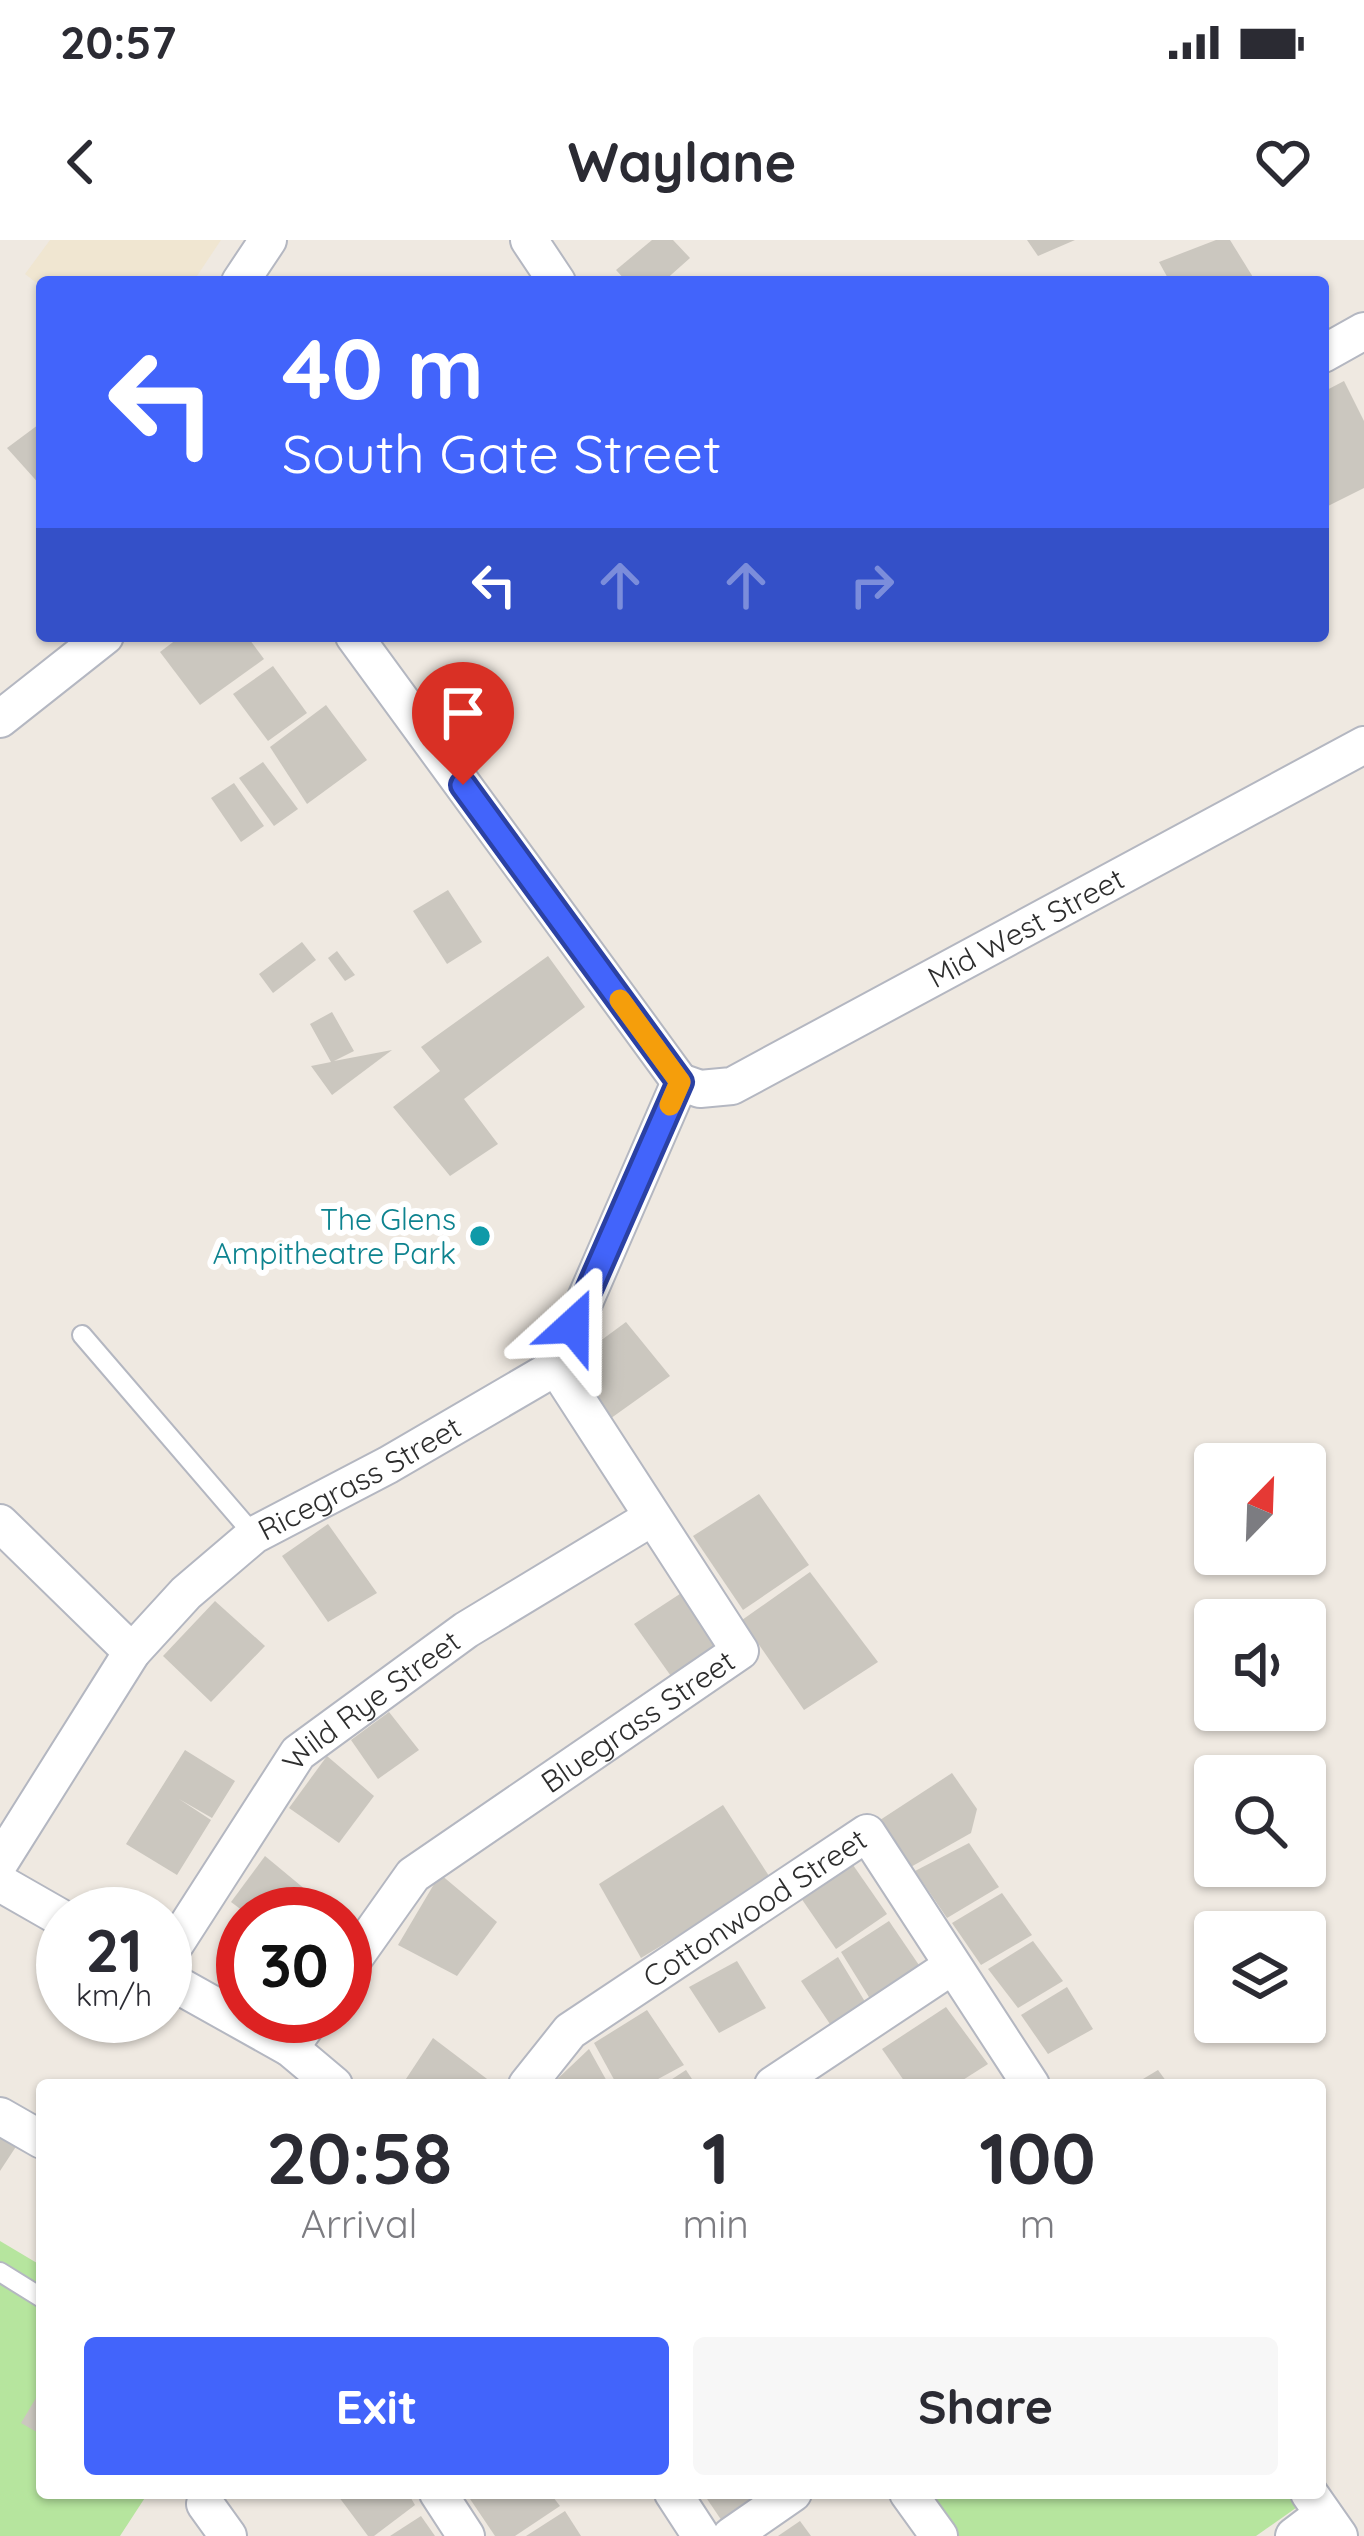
<!DOCTYPE html>
<html lang="en">
<head>
<meta charset="utf-8">
<style>
	:root { --surface:#fff; --page:#f7f7f7; --text:#2b2b33; --muted:#7c7c81; --accent:#4264fb }
	body { margin:0; font-family:Quicksand,sans-serif; background:var(--page); color:var(--text); height:100vh; display:flex; flex-direction:column; font-size:45px; white-space:nowrap }
	* { box-sizing:border-box; margin:0 }
	p { font-size:39px; color:var(--muted) }
	.icon { flex:none; width:66px; height:66px; fill:none; stroke:currentColor; stroke-width:2; stroke-linecap:round; stroke-linejoin:round }
	.map { position:relative; flex:1; overflow:hidden }
	.details { position:absolute; left:36px; top:1839px; width:1290px; height:420px; display:flex; flex-direction:column; background:var(--surface); border-radius:12px; box-shadow:0 3px 9px #0004 }
	.details>* { flex:none }
	.top-card { position:absolute; left:36px; top:36px; width:1293px; height:366px; border-radius:12px; box-shadow:0 3px 9px #0004; background:#4264fb; color:#fff; overflow:hidden }
	.needle { width:78px; rotate:23deg }
	.fabs { position:absolute; left:1194px; top:1203px; display:grid; gap:24px }
	.fabs a { display:grid; place-items:center; width:132px; height:132px; border-radius:12px; background:var(--surface); box-shadow:0 3px 9px #0004; font-size:60px }
	.speed { position:absolute; left:36px; top:1647px; display:flex; gap:24px; font-size:60px; font-weight:700; text-align:center }
	.speed>* { display:grid; place-content:center; width:156px; height:156px; border-radius:50%; background:var(--surface); box-shadow:0 3px 9px #0004; line-height:1 }
	.speed small { font-size:30px; font-weight:400 }
	.speed .limit { border:18px solid #d22; background:#fff; color:#111 }
	.pin { position:absolute; display:grid; place-items:center; width:102px; height:102px; color:#fff; margin:-123px -51px; border-radius:50% 50% 50% 0; rotate:-45deg; box-shadow:0 0 12px #0007 }
	.pin .icon { rotate:45deg }
	.me { position:absolute; width:132px; margin:-66px; rotate:24deg; stroke-linejoin:round; filter:drop-shadow(0 0 9px #0008) }
	.turn { display:flex; align-items:center; gap:42px; height:252px; padding:0 48px; font-size:54px }
	.turn .icon { width:156px; height:156px; stroke-width:2.5 }
	.turn b { display:block; font-size:84px; line-height:102px }
	.lanes { display:flex; align-items:center; height:114px; padding:0 48px; background:#0003; justify-content:center; gap:60px; direction:ltr }
	.lanes .off { opacity:.35 }
	.eta { display:flex; justify-content:space-evenly; align-items:center; height:204px; text-align:center }
	.eta b { font-size:72px; font-weight:800; line-height:84px }
	.cta { display:flex; gap:24px; margin-top:auto; padding:24px 48px }
	.cta a { flex:1; height:138px; border-radius:12px; background:var(--accent); color:#fff; font-size:48px; font-weight:800; line-height:138px; text-align:center }
	.cta a+a { background:var(--page); color:var(--text) }
	.status { display:flex; justify-content:space-between; align-items:center; height:84px; padding:0 60px; background:var(--surface); direction:ltr }
	.status svg { height:33px; fill:currentColor }
	header { display:flex; justify-content:space-between; align-items:center; height:156px; padding:0 48px; background:var(--surface); font-size:54px; font-weight:800 }
	.map>svg:first-child { display:block }
	.education { fill:#f0e6d1 }
	.green { fill:#b6e59e }
	.building { fill:#cbc7bf }
	.lines { fill:none; stroke-linecap:round; stroke-linejoin:round }
	.lane-casing { stroke:#b4b7c1; stroke-width:22 }
	.street-casing { stroke:#b4b7c1; stroke-width:40 }
	.lane { stroke:#fff; stroke-width:18 }
	.street { stroke:#fff; stroke-width:36 }
	.route-casing { stroke:#2b41a3; stroke-width:30 }
	.route { stroke:#4264fb; stroke-width:21 }
	.slow { stroke:#f59e0b; stroke-width:21 }
	.culture-dot { fill:#0f9aa8; stroke:#fff; stroke-width:4.5 }
	.labels { text-anchor:middle; dominant-baseline:central; stroke-width:12; stroke-linejoin:round; paint-order:stroke }
	.street-label { font-size:30px; fill:#2e2e2e; stroke:#fff }
	.culture-label { font-size:30px; fill:#0d838f; stroke:#fff; text-anchor:end }
</style>
</head>
<body>
<div class="status"><b>20:57</b><svg viewBox="0 0 49 12"><path d="M0 12V9h3v3zM5 12V6h3v6zM10 12V3h3v9zM15 12V0h3v12zM26 1h20v11H26zM47 4h2v5h-2z"/></svg></div>
<header><svg class="icon" aria-label="back" viewBox="0 0 24 24"><path d="M15 5l-7 7 7 7"/></svg>Waylane<svg class="icon" aria-label="heart" viewBox="0 0 24 24"><path d="M12 20l-8-8c-3-5 5-10 8-4 3-6 11-1 8 4z"/></svg></header>
<div class="map">
<svg width="1364" height="2296" viewBox="0 0 1364 2296">
	<rect width="100%" height="100%" fill="#efe9e1"/>
	<polygon class="education" points="50,0 221,0 193,42 42,42 42,47 25,34"/>
	<g class="green">
		<polygon points="0,2001 42,2026 42,2253 148,2253 120,2296 0,2296"/>
		<polygon points="929,2253 1306,2253 1310,2258 1256,2296 959,2296"/>
	</g>
	<g class="building">
		<polygon points="652,0 673,0 690,18 663,42 627,42 616,30"/>
		<polygon points="1027,0 1075,0 1038,16"/>
		<polygon points="1216,0 1230,0 1256,42 1170,42 1159,22"/>
		<polygon points="1344,141 1364,181 1364,248 1326,267 1323,152"/>
		<polygon points="42,182 42,247 7,208"/>
		<polygon points="181,396 247,396 264,419 200,465 160,412"/>
		<polygon points="273,426 307,473 268,501 233,454"/>
		<polygon points="326,465 367,520 307,564 270,507"/>
		<polygon points="263,522 298,569 274,586 239,538"/>
		<polygon points="234,543 264,586 241,602 211,558"/>
		<polygon points="448,650 482,702 447,724 413,671"/>
		<polygon points="302,702 316,720 273,753 259,734"/>
		<polygon points="337,711 355,735 345,741 328,718"/>
		<polygon points="548,716 585,767 464,859 498,904 450,936 393,867 440,831 421,807"/>
		<polygon points="332,772 354,811 334,821 392,810 332,855 311,826 331,822 310,784"/>
		<polygon points="626,1082 670,1136 607,1181 569,1124"/>
		<polygon points="759,1254 809,1325 743,1370 693,1296"/>
		<polygon points="328,1284 377,1353 328,1382 282,1316"/>
		<polygon points="810,1332 878,1422 804,1470 742,1380"/>
		<polygon points="689,1348 732,1410 678,1446 634,1384"/>
		<polygon points="215,1361 265,1406 211,1462 163,1416"/>
		<polygon points="389,1472 419,1510 378,1539 351,1500"/>
		<polygon points="185,1510 235,1541 212,1578 179,1559 211,1580 177,1635 126,1604"/>
		<polygon points="327,1516 374,1556 339,1603 289,1568"/>
		<polygon points="952,1533 977,1569 971,1593 909,1628 877,1582"/>
		<polygon points="723,1565 771,1639 641,1718 599,1644"/>
		<polygon points="969,1603 999,1647 947,1678 915,1631"/>
		<polygon points="265,1616 312,1655 294,1674 247,1674 231,1662"/>
		<polygon points="853,1625 887,1674 836,1709 801,1658"/>
		<polygon points="440,1634 497,1682 457,1736 398,1705"/>
		<polygon points="1002,1653 1032,1695 981,1725 952,1683"/>
		<polygon points="889,1681 923,1731 872,1762 841,1712"/>
		<polygon points="1033,1701 1063,1741 1018,1768 988,1729"/>
		<polygon points="838,1717 867,1765 832,1787 801,1741"/>
		<polygon points="737,1721 766,1768 719,1793 689,1747"/>
		<polygon points="1067,1747 1093,1789 1048,1814 1021,1775"/>
		<polygon points="946,1767 988,1824 955,1845 907,1845 882,1809"/>
		<polygon points="647,1770 684,1825 647,1845 617,1845 594,1803"/>
		<polygon points="433,1798 495,1845 402,1845"/>
		<polygon points="589,1809 609,1845 551,1845"/>
		<polygon points="686,1830 696,1845 663,1845"/>
		<polygon points="1158,1830 1169,1845 1133,1845"/>
		<polygon points="0,1891 19,1902 0,1931"/>
		<polygon points="36,2158 42,2161 42,2195 21,2183"/>
		<polygon points="336,2253 408,2253 415,2265 374,2296 368,2296"/>
		<polygon points="466,2253 550,2253 560,2266 515,2296 495,2296"/>
		<polygon points="703,2253 772,2253 724,2284"/>
		<polygon points="565,2271 581,2296 526,2296"/>
		<polygon points="421,2276 435,2296 390,2296"/>
		<polygon points="800,2281 811,2296 778,2296"/>
	</g>
	<g class="lines">
		<g class="lane-casing">
			<g id="lane">
				<polyline points="82,1095 254,1295"/>
				<polyline points="0,2032 42,2058"/>
			</g>
		</g>
		<g class="street-casing">
			<g id="street">
				<polyline points="529,0 557,42"/>
				<polyline points="240,42 268,0"/>
				<polyline points="1323,114 1364,91"/>
				<polyline points="354,396 680,842"/>
				<polyline points="0,479 105,396"/>
				<path id="s1" d="M 680,842 L 700,849 L 732,846 L 1364,505"/>
				<polyline points="0,1283 132,1412"/>
				<path id="s2" d="M 0,1622 L 132,1412 L 186,1353 L 254,1295 L 388,1225 L 556,1127 L 680,842"/>
				<polyline points="0,1643 63,1679"/>
				<path id="s3" d="M 165,1720 L 298,1513 L 466,1390 L 651,1278"/>
				<path id="s4" d="M 345,1731 L 413,1635 L 740,1411 L 556,1127"/>
				<polyline points="165,1738 290,1808 334,1845"/>
				<polyline points="290,1808 313,1776"/>
				<path id="s5" d="M 527,1845 L 570,1791 L 867,1593 L 1031,1845"/>
				<polyline points="773,1845 952,1726"/>
				<polyline points="0,1876 42,1900"/>
				<polyline points="438,2253 466,2296"/>
				<polyline points="673,2253 701,2296"/>
				<polyline points="908,2253 939,2296"/>
				<polyline points="1309,2253 1339,2296"/>
				<polyline points="205,2264 228,2296"/>
				<polyline points="731,2296 793,2253"/>
				<polyline points="1294,2296 1323,2274"/>
			</g>
		</g>
		<use href="#lane" class="lane"/>
		<use href="#street" class="street"/>
	</g>
	<g class="lines">
		<g class="route-casing">
			<polyline id="route" points="463,545 680,842 573,1086"/>
		</g>
		<use href="#route" class="route"/>
		<polyline class="slow" points="620,760 680,842 670,865"/>
	</g>
	<circle class="culture-dot" cx="480" cy="996" r="12"/>
	<g class="labels">
		<g class="street-label">
			<text stroke="none"><textPath href="#s1" startOffset="387">Mid West Street</textPath></text>
			<text stroke="none"><textPath href="#s2" startOffset="537">Ricegrass Street</textPath></text>
			<text stroke="none"><textPath href="#s3" startOffset="336">Wild Rye Street</textPath></text>
			<text stroke="none"><textPath href="#s4" startOffset="390">Bluegrass Street</textPath></text>
			<text stroke="none"><textPath href="#s5" startOffset="291">Cottonwood Street</textPath></text>
		</g>
		<g class="culture-label">
			<text x="456" y="979">The Glens<tspan x="456" dy="34">Ampitheatre Park</tspan></text>
		</g>
	</g>
</svg>
<div class="fabs">
<a><svg class="needle" viewBox="-14 -14 28 28"><path d="M0-13l5 13h-10z" fill="#e53935"/><path d="M0 13l5-13h-10z" fill="#7c7c81"/></svg></a>
<a><svg class="icon" aria-label="sound" viewBox="0 0 24 24"><path d="M4 9h4l5-4v14l-5-4H4zM17 9q2 3 0 6"/></svg></a>
<a><svg class="icon" aria-label="search" viewBox="0 0 24 24"><circle cx="10" cy="10" r="6"/><path d="M15 15l6 6"/></svg></a>
<a><svg class="icon" aria-label="layers" viewBox="0 0 24 24"><path d="M12 4l9 5-9 5-9-5zM3 14l9 5 9-5"/></svg></a>
</div>
<div class="speed"><div>21<small>km/h</small></div><div class="limit">30</div></div>
<div class="pin" style="left:463px;top:545px;background:#d93025"><svg class="icon" aria-label="arrive" viewBox="0 0 24 24"><path d="M6 21V4h12l-3 4 3 4H6"/></svg></div>
<svg class="me" style="left:573px;top:1086px" viewBox="-20 -20 40 40"><path d="M0-17L14 15 0 8-14 15z" fill="#4264fb" stroke="#fff" stroke-width="4"/></svg>
<div class="top-card">
<div class="turn"><svg class="icon" aria-label="left" viewBox="0 0 24 24"><path d="M17 20v-9H6M10 6l-5 5 5 5"/></svg><div><b>40 m</b>South Gate Street</div></div>
<div class="lanes"><svg class="icon" aria-label="left" viewBox="0 0 24 24"><path d="M17 20v-9H6M10 6l-5 5 5 5"/></svg><svg class="icon off" aria-label="ahead" viewBox="0 0 24 24"><path d="M12 20V5M6 11l6-6 6 6"/></svg><svg class="icon off" aria-label="ahead" viewBox="0 0 24 24"><path d="M12 20V5M6 11l6-6 6 6"/></svg><svg class="icon off" aria-label="right" viewBox="0 0 24 24"><path d="M7 20v-9h11M14 6l5 5-5 5"/></svg></div>
</div>
<section class="details">
<div class="eta">
<div><b>20:58</b><p>Arrival</p></div>
<div><b>1</b><p>min</p></div>
<div><b>100</b><p>m</p></div>
</div>
<div class="cta"><a>Exit</a><a>Share</a></div>
</section>
</div>
</body>
</html>
